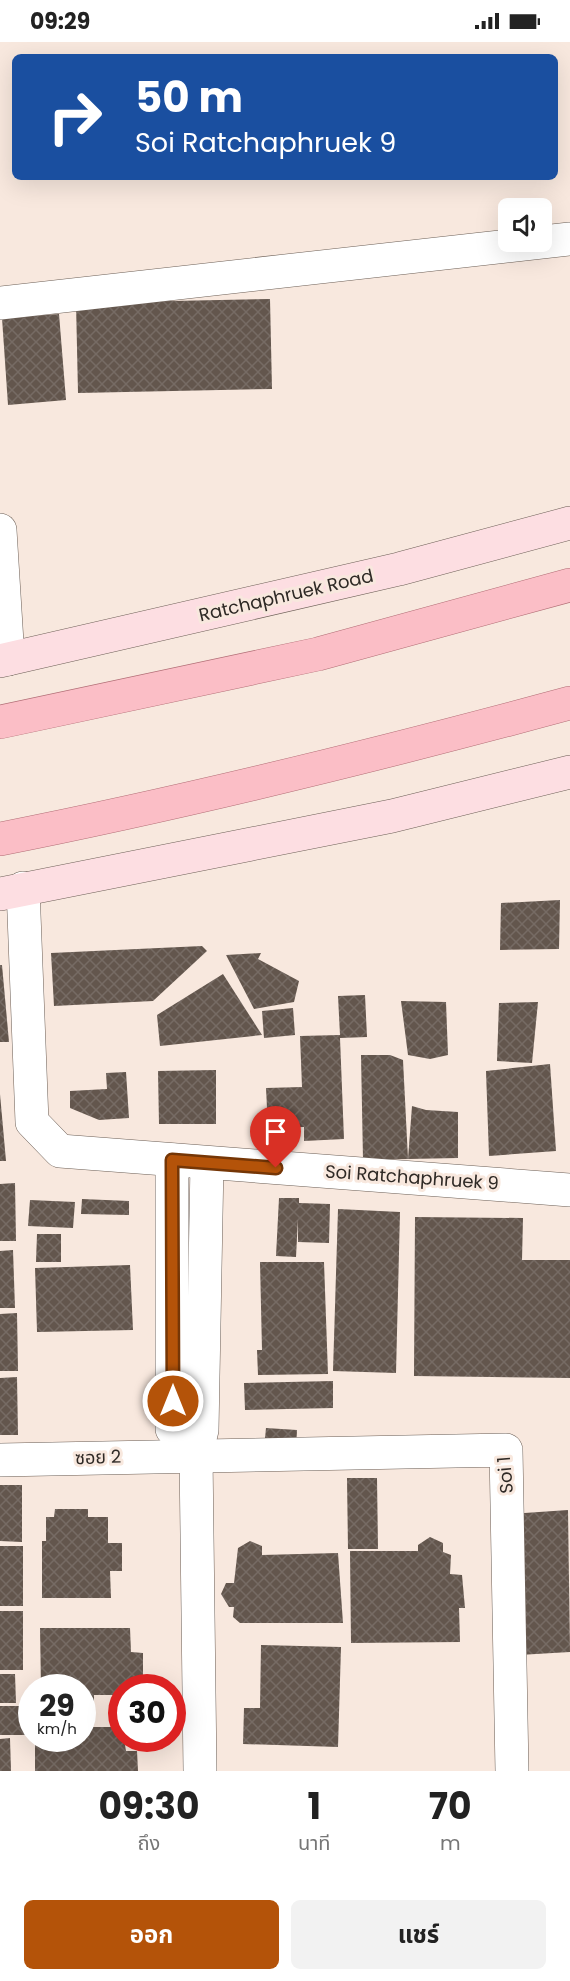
<!DOCTYPE html>
<html lang="th">
<head>
<meta charset="utf-8">
<style>
	:root { --surface:#fff; --page:#f2f2f2; --text:#222; --muted:#767676; --accent:#b45309 }
	body { margin:0; font-family:Poppins,"Noto Sans Thai",sans-serif; background:var(--page); color:var(--text); height:100vh; display:flex; flex-direction:column; font-size:22px; white-space:nowrap }
	* { box-sizing:border-box; margin:0 }
	p { font-size:20px; color:var(--muted) }
	.icon { flex:none; width:33px; height:33px; fill:none; stroke:currentColor; stroke-width:2; stroke-linecap:round; stroke-linejoin:round }
	.map { position:relative; height:1729px; overflow:hidden }
	.sheet { display:flex; flex-direction:column; background:var(--surface); flex:1 }
	.sheet>* { flex:none }
	.hud { position:absolute; left:12px; top:12px; width:546px; height:126px; border-radius:9px; box-shadow:0 6px 24px #0002; background:#1a4fa0; color:#fff; overflow:hidden }
	.controls { position:absolute; left:498px; top:156px; display:grid; gap:12px }
	.controls a { display:grid; place-items:center; width:54px; height:54px; border-radius:9px; background:var(--surface); box-shadow:0 6px 24px #0002; font-size:30px }
	.speed { position:absolute; left:18px; top:1632px; display:flex; gap:12px; font-size:30px; font-weight:700; text-align:center }
	.speed>* { display:grid; place-content:center; width:78px; height:78px; border-radius:50%; background:var(--surface); box-shadow:0 6px 24px #0002; line-height:1 }
	.speed small { font-size:15px; font-weight:400 }
	.speed .limit { border:9px solid #d22; background:#fff; color:#111 }
	.pin { position:absolute; display:grid; place-items:center; width:51px; height:51px; color:#fff; margin:-62px -26px; border-radius:50% 50% 50% 0; rotate:-45deg; box-shadow:0 0 6px #0007 }
	.pin .icon { rotate:45deg }
	.me { position:absolute; width:66px; margin:-33px; rotate:0deg; stroke-linejoin:round; filter:drop-shadow(0 0 4px #0008) }
	.turn { display:flex; align-items:center; gap:21px; height:126px; padding:0 24px; font-size:27px }
	.turn .icon { width:78px; height:78px; stroke-width:2.5 }
	.turn b { display:block; font-size:42px; line-height:51px }
	.eta { display:flex; justify-content:space-evenly; align-items:center; height:102px; text-align:center }
	.eta b { font-size:36px; font-weight:700; line-height:42px }
	.action { display:flex; gap:12px; margin-top:auto; padding:12px 24px }
	.action a { flex:1; height:69px; border-radius:9px; background:var(--accent); color:#fff; font-size:24px; font-weight:700; line-height:69px; text-align:center }
	.action a+a { background:var(--page); color:var(--text) }
	.status { display:flex; justify-content:space-between; align-items:center; height:42px; padding:0 30px; background:var(--surface); direction:ltr }
	.status svg { height:16px; fill:currentColor }
	.map>svg:first-child { display:block }
	.building { fill:url(#building-cross-hatch) }
	.lines { fill:none; stroke-linecap:round; stroke-linejoin:round }
	.minor-casing { stroke:#6c5f56; stroke-width:34 }
	.secondary-casing { stroke:#6c5f56; stroke-width:34 }
	.primary-casing { stroke:#b16d75; stroke-width:34 }
	.minor { stroke:#fff; stroke-width:33 }
	.secondary { stroke:#fddee2; stroke-width:33 }
	.primary { stroke:#fbbec6; stroke-width:33 }
	.route-casing { stroke:#753606; stroke-width:15 }
	.route { stroke:#b45309; stroke-width:10 }
	.labels { text-anchor:middle; dominant-baseline:central; stroke-width:6; stroke-linejoin:round; paint-order:stroke }
	.street-label { font-size:18px; fill:#2e2925; stroke:#f8e8de }
</style>
</head>
<body>
<div class="status"><b>09:29</b><svg viewBox="0 0 49 12"><path d="M0 12V9h3v3zM5 12V6h3v6zM10 12V3h3v9zM15 12V0h3v12zM26 1h20v11H26zM47 4h2v5h-2z"/></svg></div>
<div class="map">
<svg width="570" height="1729" viewBox="0 0 570 1729">
	<defs>
		<pattern id="building-cross-hatch" width="8" height="8" patternUnits="userSpaceOnUse" patternTransform="scale(1.5)"><rect width="8" height="8" fill="#63564d"/><path d="M0 0l8 8M0 8l8-8" fill="none" stroke="#766b64"/></pattern>
	</defs>
	<rect width="100%" height="100%" fill="#f8e8de"/>
	<g class="building">
		<polygon points="270,257 272,347 78,351 76,261"/>
		<polygon points="59,272 66,358 8,363 2,276"/>
		<polygon points="560,858 559,907 500,908 501,861"/>
		<polygon points="202,904 207,909 153,959 54,964 51,911"/>
		<polygon points="261,911 258,917 299,939 294,960 254,967 226,913"/>
		<polygon points="0,923 2,923 9,1000 0,1000"/>
		<polygon points="223,932 262,993 160,1004 157,973"/>
		<polygon points="365,953 367,995 340,996 344,1097 304,1099 304,1085 268,1086 266,1046 302,1045 300,994 340,993 338,954"/>
		<polygon points="401,959 446,960 448,1013 430,1017 408,1013"/>
		<polygon points="538,960 532,1021 497,1019 499,961"/>
		<polygon points="293,966 295,993 264,996 262,969"/>
		<polygon points="361,1013 390,1013 403,1018 408,1117 363,1118"/>
		<polygon points="550,1022 556,1109 489,1114 486,1029"/>
		<polygon points="216,1028 216,1082 159,1082 158,1029"/>
		<polygon points="126,1030 129,1076 99,1078 70,1066 70,1049 107,1047 106,1031"/>
		<polygon points="0,1052 6,1119 0,1119"/>
		<polygon points="412,1064 426,1068 458,1070 458,1116 408,1117"/>
		<polygon points="15,1141 16,1199 0,1199 0,1142"/>
		<polygon points="279,1156 299,1156 299,1161 330,1162 329,1201 298,1200 298,1177 296,1215 276,1214"/>
		<polygon points="82,1157 129,1159 129,1173 81,1172"/>
		<polygon points="30,1158 75,1160 73,1186 28,1184"/>
		<polygon points="338,1167 400,1170 396,1331 333,1329"/>
		<polygon points="415,1175 523,1176 522,1218 570,1218 570,1336 414,1334"/>
		<polygon points="37,1192 61,1192 61,1220 36,1220"/>
		<polygon points="13,1208 15,1266 0,1266 0,1209"/>
		<polygon points="260,1220 324,1220 328,1332 258,1333 257,1308 262,1308"/>
		<polygon points="130,1223 133,1288 37,1290 35,1226"/>
		<polygon points="17,1271 18,1329 0,1329 0,1272"/>
		<polygon points="17,1335 18,1393 0,1393 0,1336"/>
		<polygon points="333,1339 333,1366 245,1368 244,1341"/>
		<polygon points="266,1386 297,1388 296,1409 264,1406"/>
		<polygon points="347,1436 377,1436 378,1507 348,1507"/>
		<polygon points="0,1443 22,1443 22,1500 0,1499"/>
		<polygon points="55,1467 88,1467 88,1475 108,1475 108,1501 122,1501 122,1529 110,1529 111,1556 42,1556 42,1499 46,1499 46,1475 54,1475"/>
		<polygon points="568,1468 570,1610 519,1613 510,1472"/>
		<polygon points="430,1495 443,1501 443,1510 451,1513 450,1532 462,1533 465,1566 459,1566 460,1600 351,1601 350,1509 418,1509 418,1503"/>
		<polygon points="250,1499 262,1504 262,1513 338,1511 343,1581 240,1581 233,1575 234,1565 229,1565 221,1552 226,1541 234,1541 238,1506"/>
		<rect x="0" y="1504" width="23" height="60"/>
		<rect x="0" y="1569" width="23" height="59"/>
		<polygon points="40,1586 130,1586 131,1610 143,1611 143,1642 122,1646 122,1653 94,1653 94,1660 82,1660 82,1646 41,1646"/>
		<polygon points="261,1603 341,1605 338,1705 243,1702 244,1666 260,1666"/>
		<polygon points="0,1632 15,1632 16,1661 0,1661"/>
		<rect x="0" y="1664" width="29" height="29"/>
		<polygon points="82,1685 122,1685 126,1709 137,1709 138,1729 35,1729 35,1696 82,1696"/>
		<polygon points="10,1696 11,1729 0,1729 0,1697"/>
	</g>
	<g class="lines">
		<g class="minor-casing">
			<g id="minor">
				<polyline points="0,261 570,197"/>
				<polyline points="0,488 8,617"/>
				<polyline points="23,846 32,1080 60,1109 570,1148"/>
				<polyline points="172,1118 172,1387 196,1413"/>
				<polyline points="0,1418 506,1408 512,1729"/>
				<polyline points="200,1729 196,1413 202,1388 207,1121"/>
			</g>
		</g>
		<g class="secondary-casing">
			<g id="secondary">
				<polyline points="0,619 399,527 570,481"/>
				<polyline points="0,852 392,774 570,730"/>
			</g>
		</g>
		<g class="primary-casing">
			<g id="primary">
				<polyline points="0,680 318,612 570,543"/>
				<path d="M 0,797 C 192,759 381,712 570,661"/>
			</g>
		</g>
		<use href="#minor" class="minor"/>
		<use href="#secondary" class="secondary"/>
		<use href="#primary" class="primary"/>
	</g>
	<g class="lines">
		<g class="route-casing">
			<polyline id="route" points="173,1359 172,1118 276,1126"/>
		</g>
		<use href="#route" class="route"/>
	</g>
	<g class="labels">
		<g class="street-label">
			<text transform="translate(286 553) rotate(-13)">Ratchaphruek Road</text>
			<text transform="translate(412 1135) rotate(4)">Soi Ratchaphruek 9</text>
			<text transform="translate(98 1415) rotate(-2)">ซอย 2</text>
			<text transform="translate(505 1433) rotate(-95)">Soi 1</text>
		</g>
	</g>
</svg>
<div class="controls">
<a><svg class="icon" aria-label="sound" viewBox="0 0 24 24"><path d="M4 9h4l5-4v14l-5-4H4zM17 9q2 3 0 6"/></svg></a>
</div>
<div class="speed"><div>29<small>km/h</small></div><div class="limit">30</div></div>
<div class="pin" style="left:276px;top:1126px;background:#d93025"><svg class="icon" aria-label="arrive" viewBox="0 0 24 24"><path d="M6 21V4h12l-3 4 3 4H6"/></svg></div>
<svg class="me" style="left:173px;top:1359px" viewBox="-20 -20 40 40"><circle r="17" fill="#b45309" stroke="#fff" stroke-width="3"/><path d="M0-11L8 9 0 5-8 9z" fill="#fff"/></svg>
<div class="hud">
<div class="turn"><svg class="icon" aria-label="right" viewBox="0 0 24 24"><path d="M7 20v-9h11M14 6l5 5-5 5"/></svg><div><b>50 m</b>Soi Ratchaphruek 9</div></div>
</div>
</div>
<section class="sheet">
<div class="eta">
<div><b>09:30</b><p>ถึง</p></div>
<div><b>1</b><p>นาที</p></div>
<div><b>70</b><p>m</p></div>
</div>
<div class="action"><a>ออก</a><a>แชร์</a></div>
</section>
</body>
</html>
